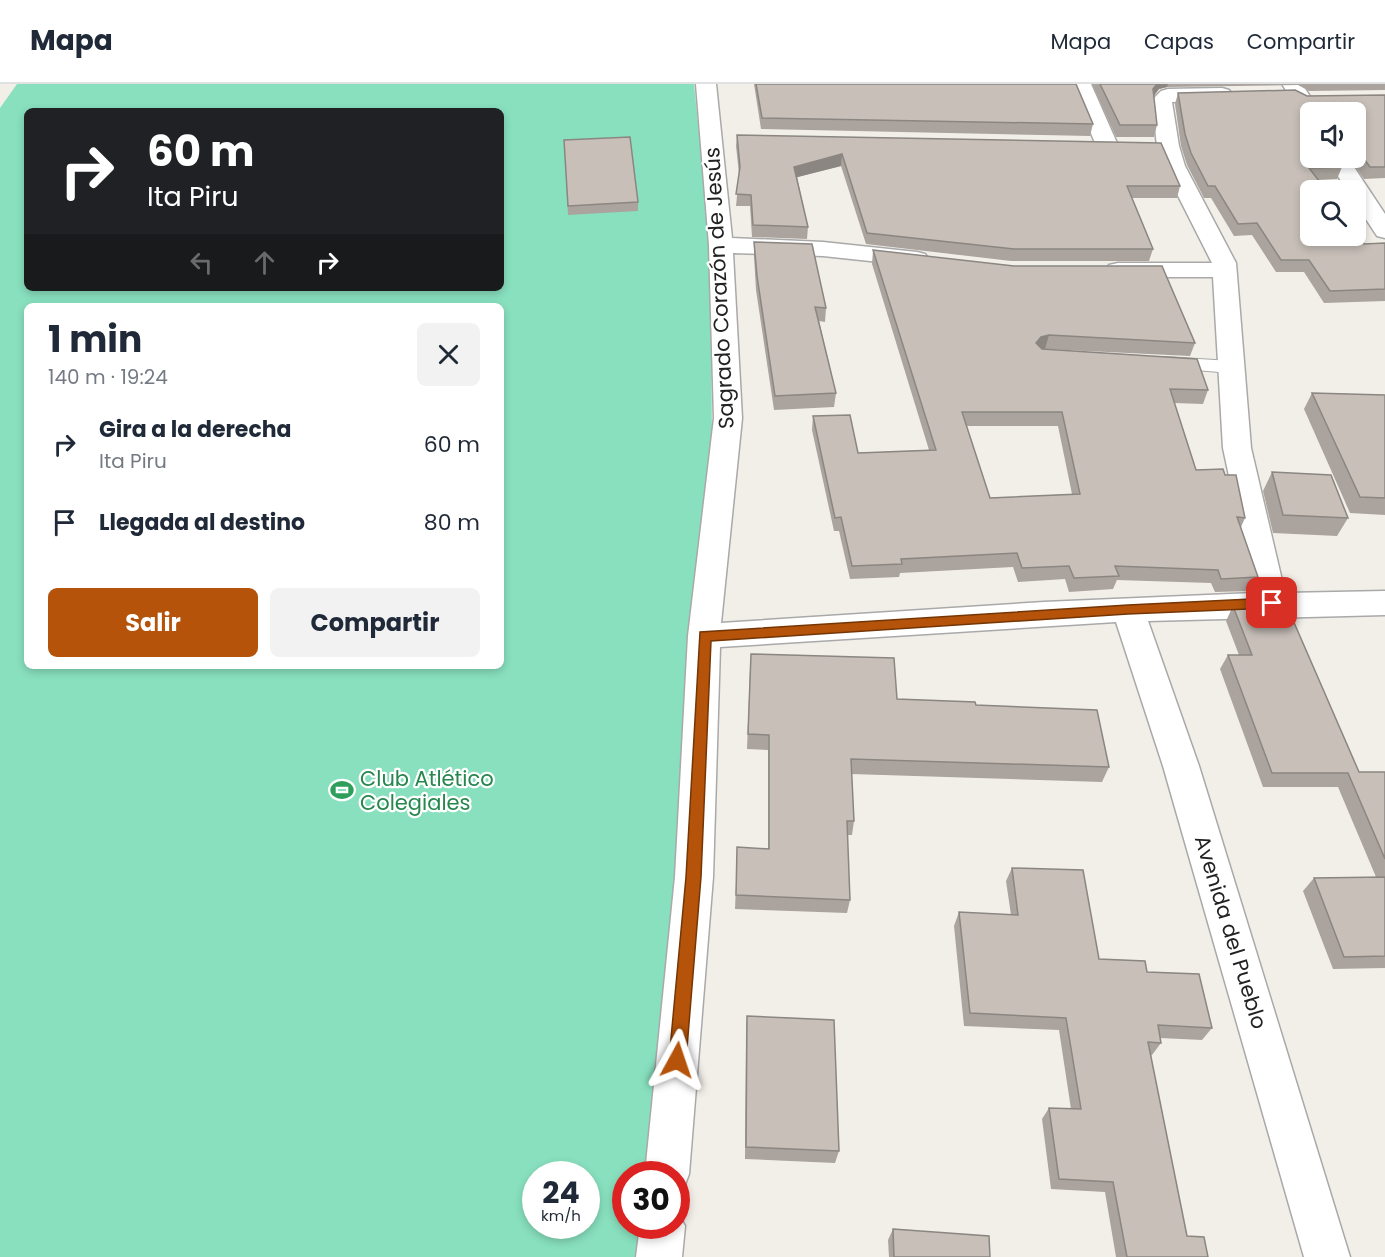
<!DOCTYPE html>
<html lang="es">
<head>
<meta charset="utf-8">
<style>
	:root { --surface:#fff; --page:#f2f2f3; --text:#1f2937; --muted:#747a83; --line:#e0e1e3; --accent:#b45309 }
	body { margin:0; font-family:Poppins,sans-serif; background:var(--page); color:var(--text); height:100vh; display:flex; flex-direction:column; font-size:22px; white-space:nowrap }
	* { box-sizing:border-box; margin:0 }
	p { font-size:20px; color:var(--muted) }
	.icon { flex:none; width:33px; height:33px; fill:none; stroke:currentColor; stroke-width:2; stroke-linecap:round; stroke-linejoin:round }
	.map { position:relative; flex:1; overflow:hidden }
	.drawer { position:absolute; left:24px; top:219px; width:480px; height:366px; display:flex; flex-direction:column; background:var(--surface); border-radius:9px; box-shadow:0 3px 9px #0003 }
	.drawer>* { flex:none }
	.top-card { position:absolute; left:24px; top:24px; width:480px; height:183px; border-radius:9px; box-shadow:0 3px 9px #0003; background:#202124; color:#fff; overflow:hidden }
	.tools { position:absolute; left:1300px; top:18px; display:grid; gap:12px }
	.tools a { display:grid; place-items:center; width:66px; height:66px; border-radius:9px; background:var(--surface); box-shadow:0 3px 9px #0003; font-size:30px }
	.speed { position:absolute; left:522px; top:1077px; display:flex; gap:12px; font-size:30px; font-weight:700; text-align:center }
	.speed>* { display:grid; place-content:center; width:78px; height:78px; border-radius:50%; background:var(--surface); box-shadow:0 3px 9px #0003; line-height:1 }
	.speed small { font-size:15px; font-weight:400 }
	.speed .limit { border:9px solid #d22; background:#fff; color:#111 }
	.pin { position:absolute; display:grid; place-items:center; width:51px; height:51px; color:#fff; margin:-26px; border-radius:12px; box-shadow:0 3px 9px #0006 }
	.me { position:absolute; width:66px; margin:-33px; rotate:5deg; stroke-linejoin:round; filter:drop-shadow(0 0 4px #0008) }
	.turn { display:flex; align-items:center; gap:21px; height:126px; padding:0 24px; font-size:27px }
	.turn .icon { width:78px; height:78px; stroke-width:2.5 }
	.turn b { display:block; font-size:42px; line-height:51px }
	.lanes { display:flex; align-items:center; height:57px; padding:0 24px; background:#0003; justify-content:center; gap:30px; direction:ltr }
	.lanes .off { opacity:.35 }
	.round { display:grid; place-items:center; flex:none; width:63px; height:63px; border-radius:9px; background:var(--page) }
	.headline { display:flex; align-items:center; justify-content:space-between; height:102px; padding:0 24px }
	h1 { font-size:36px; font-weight:700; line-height:45px }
	.button { display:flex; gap:12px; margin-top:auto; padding:12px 24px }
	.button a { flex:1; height:69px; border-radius:9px; background:var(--accent); color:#fff; font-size:24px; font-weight:700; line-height:69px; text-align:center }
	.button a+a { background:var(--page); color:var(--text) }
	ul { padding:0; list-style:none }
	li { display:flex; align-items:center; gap:18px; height:78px; padding:0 24px }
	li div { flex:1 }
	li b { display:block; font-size:22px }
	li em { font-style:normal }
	header { display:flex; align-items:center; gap:36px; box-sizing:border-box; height:84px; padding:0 30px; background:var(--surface); border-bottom:2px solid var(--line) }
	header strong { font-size:28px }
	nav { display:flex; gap:33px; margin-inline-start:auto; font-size:21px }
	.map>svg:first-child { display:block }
	.pitch { fill:#88e0be; fill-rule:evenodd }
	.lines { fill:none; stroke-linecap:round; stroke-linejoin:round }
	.lane-casing { stroke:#a9a9a9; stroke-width:2 }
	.street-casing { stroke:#a9a9a9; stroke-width:3 }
	.lane { fill:#fff; fill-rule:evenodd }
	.street { fill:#fff; fill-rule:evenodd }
	.wall { fill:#aba49e; fill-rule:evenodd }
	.shaded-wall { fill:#8b8681 }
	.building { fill:#c7bfb8; stroke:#8b8681; stroke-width:1.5; fill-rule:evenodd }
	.route { fill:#b45309; stroke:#753606; stroke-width:1.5 }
	.labels { text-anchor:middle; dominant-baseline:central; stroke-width:4.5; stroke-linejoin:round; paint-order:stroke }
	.street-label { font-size:21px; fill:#222; stroke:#fff }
	.leisure-label { font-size:21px; fill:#27864d; stroke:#fff; text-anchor:start }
</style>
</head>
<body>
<header>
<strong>Mapa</strong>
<nav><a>Mapa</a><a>Capas</a><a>Compartir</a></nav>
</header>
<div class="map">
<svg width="1385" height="1173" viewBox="0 0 1385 1173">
	<rect width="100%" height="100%" fill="#f2efe9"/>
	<path class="pitch" d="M 17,0 L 694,0 L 707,128 L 711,233 L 712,361 L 648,1090 L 626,1090 L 626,1142 L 643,1142 L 640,1173 L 0,1173 L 0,24 ZM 27,27 L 501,27 L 501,204 L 27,204 ZM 27,222 L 501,222 L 501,582 L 27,582 ZM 536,1090 L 586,1090 L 586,1142 L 536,1142 Z"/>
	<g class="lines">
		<g class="lane-casing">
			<polygon id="lane" points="1165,273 1232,277 1239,279 1242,283 1239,287 1232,289 1158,283 1155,279 1158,275"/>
		</g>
		<g class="street-casing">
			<g id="street">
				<polygon points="696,0 716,0 732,154 823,158 917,168 925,170 929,175 925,180 917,182 823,172 733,169 742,334 721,539 1044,518 1254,509 1223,364 1213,193 1118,193 1109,191 1106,186 1109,181 1118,179 1212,179 1163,82 1157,62 1152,16 1161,7 1168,5 1222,4 1229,6 1232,10 1229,14 1222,16 1172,18 1179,62 1185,82 1236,179 1251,364 1285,509 1385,507 1385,531 1148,537 1199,682 1350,1173 1304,1173 1163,682 1116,538 720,563 713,793 689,1090 683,1106 676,1108 676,1090 645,1090 675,793 688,552 714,334 709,161"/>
				<polygon points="1071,0 1091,0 1117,59 1114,64 1106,65 1098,64 1095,59"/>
				<polygon points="1282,0 1302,0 1320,28 1311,28 1311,37 1304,35"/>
				<polygon points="1326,74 1348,74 1385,130 1385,154 1377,152 1356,120 1356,106 1347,106"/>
				<polygon points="676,1125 685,1142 682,1173 636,1173 640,1142 676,1142"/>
			</g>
		</g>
		<use href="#lane" class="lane"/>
		<use href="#street" class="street"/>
	</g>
	<g class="wall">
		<polygon points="754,0 1076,0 1093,40 1090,52 761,45"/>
		<polygon points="1092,0 1385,0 1385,6 1309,7 1298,1 1167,3 1159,5 1154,12 1157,41 1154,53 1116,53"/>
		<polygon points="1178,9 1307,12 1385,11 1385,94 1364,95 1349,74 1356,74 1356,28 1311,74 1342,83 1337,95 1318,96 1364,160 1385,159 1385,217 1324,219 1304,188 1276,188 1252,151 1234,152 1211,114 1204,114 1187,81 1181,62 1175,20"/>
		<polygon points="737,51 1180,102 1177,114 1132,114 1153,165 1149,177 1011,177 866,160 841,82 797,93 808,143 807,155 752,153 750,122 736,122 739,90 736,62"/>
		<polygon points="564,56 638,118 638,127 568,131"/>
		<polygon points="754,158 826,224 825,238 819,237 836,309 834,323 774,326 756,206 754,172"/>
		<path d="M 873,166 L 1195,259 L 1190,272 L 1045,265 L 1042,266 L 1208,306 L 1203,320 L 1174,319 L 1196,386 L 1245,434 L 1241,443 L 1258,493 L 1251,507 L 1215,508 L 1211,499 L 1117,496 L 1113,505 L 1069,508 L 1065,495 L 1018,498 L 1013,483 L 900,489 L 899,493 L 850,495 L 839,447 L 834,447 L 812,346 L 813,332 L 858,369 L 929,366 L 872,180 ZM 966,342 L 1058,342 L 1072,410 L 990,414 Z"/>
		<polygon points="1312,309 1385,311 1385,431 1350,429 1304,325"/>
		<polygon points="1272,388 1348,434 1337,452 1273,449 1263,407"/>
		<polygon points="1233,522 1271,527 1359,688 1385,688 1385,884 1333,885 1303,807 1314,794 1376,793 1338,703 1263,703 1220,585 1228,571 1239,571 1226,537"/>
		<polygon points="750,585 897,615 976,621 1109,683 1102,698 851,690 854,737 852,751 847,751 850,816 847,829 735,825 737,777 768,765 768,666 747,665"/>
		<polygon points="1012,784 1099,875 1147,888 1212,944 1202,956 1160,954 1161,959 1152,971 1150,971 1187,1152 1208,1173 1116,1173 1105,1108 1051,1105 1042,1035 1049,1024 1071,1025 1059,946 964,942 954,842 959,828 1011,831 1006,797"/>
		<polygon points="747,932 839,1067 835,1079 745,1075 746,946"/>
		<polygon points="893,1145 990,1173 889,1173 888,1156"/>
	</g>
	<g class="shaded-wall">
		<polygon points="1157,0 1168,0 1167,3 1159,5 1150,16 1153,5"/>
		<polygon points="842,70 841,82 794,94 794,83"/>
		<polygon points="1049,251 1045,265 1037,267 1036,259 1041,253"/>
	</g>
	<g class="building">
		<polygon points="756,0 1076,0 1093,40 762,34"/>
		<polygon points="1100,0 1157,0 1153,5 1157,41 1120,41"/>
		<polygon points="1295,6 1307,12 1385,11 1385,83 1370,83 1356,64 1356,28 1311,28 1311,74 1336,74 1342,83 1309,84 1326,106 1311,106 1311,152 1356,152 1356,148 1364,160 1385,159 1385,205 1330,207 1309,176 1281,176 1257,139 1238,140 1215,102 1208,102 1191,69 1185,50 1178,9"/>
		<polygon points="737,51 1161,59 1180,102 1127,102 1153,165 1014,165 867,149 842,70 794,83 808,143 753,141 751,111 736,110 740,83"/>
		<polygon points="630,53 638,118 568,122 564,56"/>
		<polygon points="754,158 812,160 826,224 815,223 836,309 775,312 757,192"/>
		<path d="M 873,166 L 1014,182 L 1162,182 L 1195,259 L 1049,251 L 1041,253 L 1036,259 L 1042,265 L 1197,275 L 1208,306 L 1170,305 L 1196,386 L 1223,385 L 1225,391 L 1236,391 L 1245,434 L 1237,433 L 1258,493 L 1221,495 L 1218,486 L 1115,482 L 1119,492 L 1074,494 L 1069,482 L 1022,484 L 1017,469 L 901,475 L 902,480 L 852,482 L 841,433 L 835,434 L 813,332 L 850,331 L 858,369 L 936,366 ZM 962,328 L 1062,328 L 1080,410 L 990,414 Z"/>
		<polygon points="1312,309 1385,311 1385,414 1360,413"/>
		<polygon points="1272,388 1331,391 1348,434 1283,431"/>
		<polygon points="1233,522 1269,522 1271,527 1289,527 1359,688 1385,688 1385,775 1348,689 1272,689 1228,571 1252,571"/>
		<polygon points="751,570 894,574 897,615 975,618 976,621 1097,626 1109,683 851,675 854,737 847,737 850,816 736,811 737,763 769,765 769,651 748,650"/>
		<polygon points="1012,784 1083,786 1099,875 1145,877 1147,888 1199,890 1212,944 1158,941 1161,959 1148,958 1187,1152 1204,1153 1208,1173 1127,1173 1113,1098 1059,1095 1049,1024 1081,1025 1066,934 970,929 959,828 1018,831"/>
		<polygon points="1385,793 1385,872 1344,873 1314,794"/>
		<polygon points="747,932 834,936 839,1067 746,1063"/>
		<polygon points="893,1145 989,1152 990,1173 894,1173"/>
	</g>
	<polygon class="route" points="1272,514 1279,519 1272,524 1128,530 711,557 701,793 686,976 683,982 677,984 671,982 669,976 686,793 700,548 1128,521"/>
	<defs>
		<g id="stadium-bare" transform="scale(1.8)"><path d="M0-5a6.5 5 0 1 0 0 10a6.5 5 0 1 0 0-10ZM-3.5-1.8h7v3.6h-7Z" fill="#2e9e5b" stroke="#fff" stroke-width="2.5" paint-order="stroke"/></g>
	</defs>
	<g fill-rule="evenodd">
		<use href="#stadium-bare" x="342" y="706"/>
	</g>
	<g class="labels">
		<g class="street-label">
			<text transform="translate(719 204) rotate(-93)">Sagrado Corazón de Jesús</text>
			<text transform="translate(1231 848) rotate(73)">Avenida del Pueblo</text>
		</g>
		<g class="leisure-label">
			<text x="360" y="694">Club Atlético<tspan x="360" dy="24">Colegiales</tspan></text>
		</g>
	</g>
</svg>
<div class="tools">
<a><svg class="icon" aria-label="sound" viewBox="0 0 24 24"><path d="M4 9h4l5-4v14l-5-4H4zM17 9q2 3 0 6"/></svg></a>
<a><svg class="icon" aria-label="search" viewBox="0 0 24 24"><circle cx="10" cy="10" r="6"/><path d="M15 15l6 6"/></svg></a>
</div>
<div class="speed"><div>24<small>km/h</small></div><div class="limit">30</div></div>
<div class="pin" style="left:1272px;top:519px;background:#d93025"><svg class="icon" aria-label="arrive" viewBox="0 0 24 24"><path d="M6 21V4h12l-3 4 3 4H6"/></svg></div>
<svg class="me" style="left:677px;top:976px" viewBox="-20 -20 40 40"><path d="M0-17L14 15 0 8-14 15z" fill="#b45309" stroke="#fff" stroke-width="4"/></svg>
<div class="top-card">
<div class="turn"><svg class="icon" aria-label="right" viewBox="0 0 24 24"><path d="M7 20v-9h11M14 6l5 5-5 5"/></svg><div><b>60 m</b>Ita Piru</div></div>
<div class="lanes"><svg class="icon off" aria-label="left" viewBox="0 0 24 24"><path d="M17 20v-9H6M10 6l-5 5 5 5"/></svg><svg class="icon off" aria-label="ahead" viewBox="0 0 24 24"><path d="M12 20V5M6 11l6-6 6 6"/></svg><svg class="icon" aria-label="right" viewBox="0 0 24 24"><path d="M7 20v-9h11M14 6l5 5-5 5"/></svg></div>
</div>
<section class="drawer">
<div class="headline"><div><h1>1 min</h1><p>140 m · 19:24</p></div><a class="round"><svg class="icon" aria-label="close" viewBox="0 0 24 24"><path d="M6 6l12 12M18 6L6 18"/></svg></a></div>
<ul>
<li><svg class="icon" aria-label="right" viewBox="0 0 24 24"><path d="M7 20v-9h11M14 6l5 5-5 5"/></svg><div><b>Gira a la derecha</b><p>Ita Piru</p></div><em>60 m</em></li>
<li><svg class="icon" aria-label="arrive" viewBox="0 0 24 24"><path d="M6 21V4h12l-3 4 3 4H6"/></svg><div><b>Llegada al destino</b></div><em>80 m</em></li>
</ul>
<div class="button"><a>Salir</a><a>Compartir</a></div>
</section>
</div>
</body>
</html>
